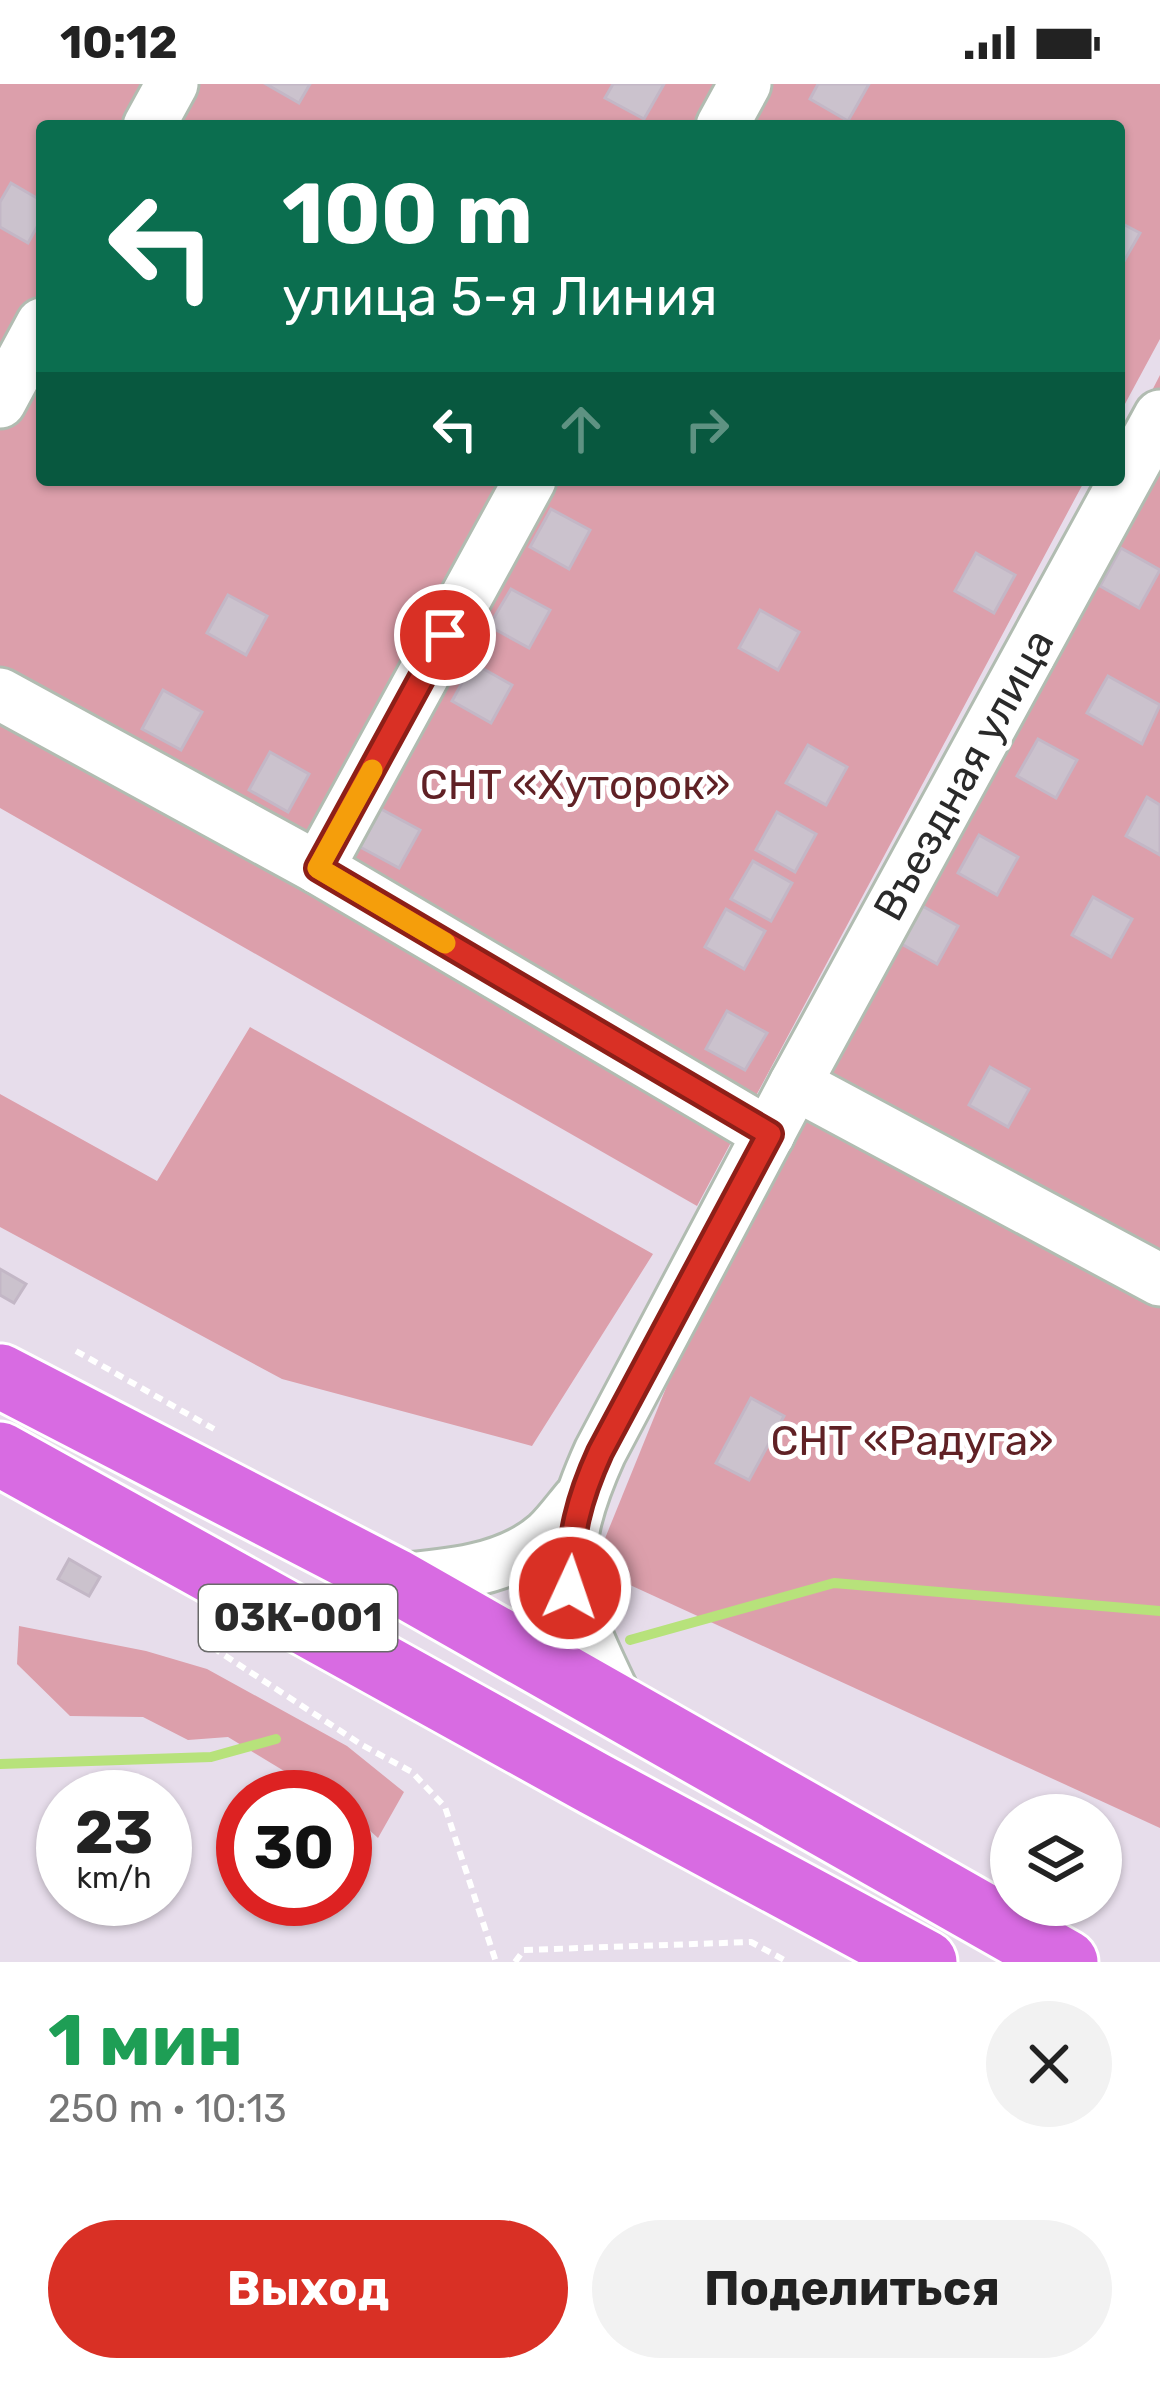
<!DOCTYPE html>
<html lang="ru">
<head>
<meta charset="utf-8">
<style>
	:root { --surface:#fff; --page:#f2f2f2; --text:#222; --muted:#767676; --accent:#d93025 }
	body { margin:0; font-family:Rubik,sans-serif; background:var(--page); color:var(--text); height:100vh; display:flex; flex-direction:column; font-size:45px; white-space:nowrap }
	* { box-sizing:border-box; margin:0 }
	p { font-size:39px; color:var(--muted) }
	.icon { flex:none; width:66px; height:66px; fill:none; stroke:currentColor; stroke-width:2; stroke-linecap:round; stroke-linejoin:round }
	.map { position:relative; height:1878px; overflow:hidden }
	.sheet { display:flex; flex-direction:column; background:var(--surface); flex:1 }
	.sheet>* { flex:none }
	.top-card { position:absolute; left:36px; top:36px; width:1089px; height:366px; border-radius:12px; box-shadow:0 3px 9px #0004; background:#0b6e4f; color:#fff; overflow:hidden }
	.controls { position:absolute; left:990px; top:1710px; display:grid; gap:24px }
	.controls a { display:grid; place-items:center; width:132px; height:132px; border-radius:50%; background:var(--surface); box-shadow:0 3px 9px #0004; font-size:60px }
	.speed { position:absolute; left:36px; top:1686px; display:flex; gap:24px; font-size:60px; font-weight:700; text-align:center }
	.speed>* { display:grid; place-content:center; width:156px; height:156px; border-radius:50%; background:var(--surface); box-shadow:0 3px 9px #0004; line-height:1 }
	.speed small { font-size:30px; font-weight:400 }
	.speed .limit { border:18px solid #d22; background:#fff; color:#111 }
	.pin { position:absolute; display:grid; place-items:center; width:102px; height:102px; color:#fff; margin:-51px; border:6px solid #fff; border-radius:50%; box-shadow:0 3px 12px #0007 }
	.me { position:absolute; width:132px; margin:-66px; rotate:3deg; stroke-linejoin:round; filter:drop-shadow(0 0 9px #0008) }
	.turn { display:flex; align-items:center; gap:42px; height:252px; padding:0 48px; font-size:54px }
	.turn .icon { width:156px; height:156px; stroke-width:2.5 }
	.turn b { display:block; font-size:84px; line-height:102px }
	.lanes { display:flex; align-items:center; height:114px; padding:0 48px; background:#0003; justify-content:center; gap:60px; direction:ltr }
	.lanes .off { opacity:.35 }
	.round { display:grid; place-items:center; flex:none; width:126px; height:126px; border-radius:63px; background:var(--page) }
	.headline { display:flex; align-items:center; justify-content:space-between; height:204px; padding:0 48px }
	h1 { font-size:72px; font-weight:700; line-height:90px; color:#1e9e55 }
	.cta { display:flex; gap:24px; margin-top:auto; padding:24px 48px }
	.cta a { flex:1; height:138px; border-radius:72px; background:var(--accent); color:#fff; font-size:48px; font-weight:700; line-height:138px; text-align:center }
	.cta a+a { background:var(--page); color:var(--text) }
	.status { display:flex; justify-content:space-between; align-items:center; height:84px; padding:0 60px; background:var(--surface); direction:ltr }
	.status svg { height:33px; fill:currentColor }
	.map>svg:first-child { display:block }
	.green { fill:#dc9fab }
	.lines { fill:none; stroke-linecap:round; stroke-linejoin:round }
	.stream { stroke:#b7e27b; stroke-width:10 }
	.building { fill:#cbc2cd; stroke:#c3b7c6; stroke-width:3 }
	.minor-casing { stroke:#b1bcb1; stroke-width:57 }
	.major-casing { stroke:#fff; stroke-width:69 }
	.path { stroke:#fff; stroke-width:6; stroke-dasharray:9 6; stroke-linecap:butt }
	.minor { stroke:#fff; stroke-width:51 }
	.major { stroke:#d86be2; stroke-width:63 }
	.route-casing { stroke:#8d1f18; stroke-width:30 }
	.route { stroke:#d93025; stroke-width:21 }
	.slow { stroke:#f59e0b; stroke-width:21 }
	.labels { text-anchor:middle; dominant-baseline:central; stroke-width:10; stroke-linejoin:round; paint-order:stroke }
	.shield { fill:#fff; stroke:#6a6a6a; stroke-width:3 }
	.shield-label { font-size:39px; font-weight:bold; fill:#2a2a2a }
	.street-label { font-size:42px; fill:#2a2a2a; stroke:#fff }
	.park-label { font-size:42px; fill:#602125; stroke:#fff }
</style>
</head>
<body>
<div class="status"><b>10:12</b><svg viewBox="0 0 49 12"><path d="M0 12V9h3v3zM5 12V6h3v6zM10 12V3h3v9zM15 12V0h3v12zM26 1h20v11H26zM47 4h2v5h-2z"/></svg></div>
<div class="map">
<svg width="1160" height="1878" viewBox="0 0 1160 1878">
	<rect width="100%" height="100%" fill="#e7ddeb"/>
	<g class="green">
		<polygon points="0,0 1160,0 1160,255 1119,331 1119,42 42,42 42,396 1085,396 697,1122 0,724"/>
		<polygon points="1160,291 1160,1744 593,1484 769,1050"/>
		<polygon points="250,943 653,1170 532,1362 282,1295 0,1143 0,1010 157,1097"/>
		<polygon points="19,1542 146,1567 207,1585 347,1662 404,1708 378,1754 345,1724 345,1713 327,1713 228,1653 188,1656 143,1633 70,1632 17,1580"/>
	</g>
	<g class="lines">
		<g class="stream">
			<polyline points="630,1556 834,1499 1160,1527"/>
			<polyline points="0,1680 211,1673 276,1655"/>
		</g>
	</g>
	<g class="building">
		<polygon points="266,0 310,0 299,19"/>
		<polygon points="613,0 664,0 644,35 605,14"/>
		<polygon points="818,0 869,0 848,37 810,15"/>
		<polygon points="11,99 42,117 42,134 28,159 0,143 0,118"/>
		<polygon points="1119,138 1140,149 1119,186"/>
		<polygon points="551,425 590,446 569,485 530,463"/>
		<polygon points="1121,464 1160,486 1139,524 1100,502"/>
		<polygon points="976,469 1015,491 994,529 955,507"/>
		<polygon points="511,505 550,526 529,564 489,542"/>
		<polygon points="228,511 267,532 246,571 207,549"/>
		<polygon points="760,526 799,548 778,586 739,564"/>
		<polygon points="473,579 512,601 491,639 452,617"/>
		<polygon points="1108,592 1160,621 1142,660 1087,629"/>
		<polygon points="163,606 202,628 181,666 142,645"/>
		<polygon points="1038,655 1077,676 1056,714 1017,692"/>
		<polygon points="808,661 847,683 826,721 786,699"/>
		<polygon points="270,668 309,690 288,728 249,706"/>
		<polygon points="1147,713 1160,721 1160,771 1126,752"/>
		<polygon points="381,725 420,746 399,784 360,763"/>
		<polygon points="777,728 816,750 795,788 756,766"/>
		<polygon points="979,751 1018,773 997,811 958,789"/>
		<polygon points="753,777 792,799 771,837 731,815"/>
		<polygon points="1093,813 1132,835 1111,873 1072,851"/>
		<polygon points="919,820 958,842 937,880 898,858"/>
		<polygon points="726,825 765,847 744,885 705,863"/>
		<polygon points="727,927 767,949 745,986 706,965"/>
		<polygon points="990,983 1029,1005 1008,1043 969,1021"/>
		<polygon points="0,1185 26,1200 14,1219 0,1211"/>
		<polygon points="751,1314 784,1332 749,1396 716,1379"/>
		<polygon points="69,1475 100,1493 89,1512 58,1495"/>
	</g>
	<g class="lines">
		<g class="minor-casing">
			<g id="minor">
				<polyline points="149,42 172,0"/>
				<polyline points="722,42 745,0"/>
				<polyline points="0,318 42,240"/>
				<polyline points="0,610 318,784 769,1050"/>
				<polyline points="318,784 530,396"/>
				<polyline points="795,1000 1160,1196"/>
				<path d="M 394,1496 C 445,1492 507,1487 547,1452 C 558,1442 568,1428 578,1416"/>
				<path d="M 619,1622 C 568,1516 549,1481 600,1368 L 795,1000 L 1160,332"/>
			</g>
		</g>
		<g class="major-casing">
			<g id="major">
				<polyline points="0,1292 394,1496 1066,1878"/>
				<polyline points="0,1370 595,1700 925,1878"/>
			</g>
		</g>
		<g class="path">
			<polyline points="76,1267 214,1345"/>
			<polyline points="200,1535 218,1567 362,1661 412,1688 445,1723 496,1878"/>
			<polyline points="515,1878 524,1866 751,1858 788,1878"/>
		</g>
		<use href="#minor" class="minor"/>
		<use href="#major" class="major"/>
	</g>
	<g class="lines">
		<g class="route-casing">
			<path id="route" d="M 445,551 L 318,784 L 770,1050 L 600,1368 C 579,1414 569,1453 570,1504"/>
		</g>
		<use href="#route" class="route"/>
		<polyline class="slow" points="372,686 318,784 445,859"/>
	</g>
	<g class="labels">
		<rect class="shield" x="199" y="1501" width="198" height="66" rx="9"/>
		<g class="shield-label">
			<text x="298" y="1534">03К-001</text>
		</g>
		<g class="street-label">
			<text transform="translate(964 691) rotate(-61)">Въездная улица</text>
		</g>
		<g class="park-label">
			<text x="575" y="701">СНТ «Хуторок»</text>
			<text x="912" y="1357">СНТ «Радуга»</text>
		</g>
	</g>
</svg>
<div class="controls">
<a><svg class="icon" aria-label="layers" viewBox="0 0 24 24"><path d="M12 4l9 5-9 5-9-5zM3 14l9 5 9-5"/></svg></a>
</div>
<div class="speed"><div>23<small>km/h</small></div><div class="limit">30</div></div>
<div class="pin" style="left:445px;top:551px;background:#d93025"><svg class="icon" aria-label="arrive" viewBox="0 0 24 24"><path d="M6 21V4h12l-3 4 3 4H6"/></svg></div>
<svg class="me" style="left:570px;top:1504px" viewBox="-20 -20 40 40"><circle r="17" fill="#d93025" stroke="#fff" stroke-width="3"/><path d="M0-11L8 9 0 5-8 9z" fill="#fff"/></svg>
<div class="top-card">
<div class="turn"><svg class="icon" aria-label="left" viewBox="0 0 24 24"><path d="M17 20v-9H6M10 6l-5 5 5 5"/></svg><div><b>100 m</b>улица 5-я Линия</div></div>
<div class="lanes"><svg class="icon" aria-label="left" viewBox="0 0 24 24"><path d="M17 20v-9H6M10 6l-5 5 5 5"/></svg><svg class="icon off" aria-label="ahead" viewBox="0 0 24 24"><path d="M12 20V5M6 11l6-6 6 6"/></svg><svg class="icon off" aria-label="right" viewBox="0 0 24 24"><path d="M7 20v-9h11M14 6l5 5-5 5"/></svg></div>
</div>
</div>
<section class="sheet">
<div class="headline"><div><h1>1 мин</h1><p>250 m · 10:13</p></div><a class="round"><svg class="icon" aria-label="close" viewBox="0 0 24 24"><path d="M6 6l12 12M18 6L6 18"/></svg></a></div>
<div class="cta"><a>Выход</a><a>Поделиться</a></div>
</section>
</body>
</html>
